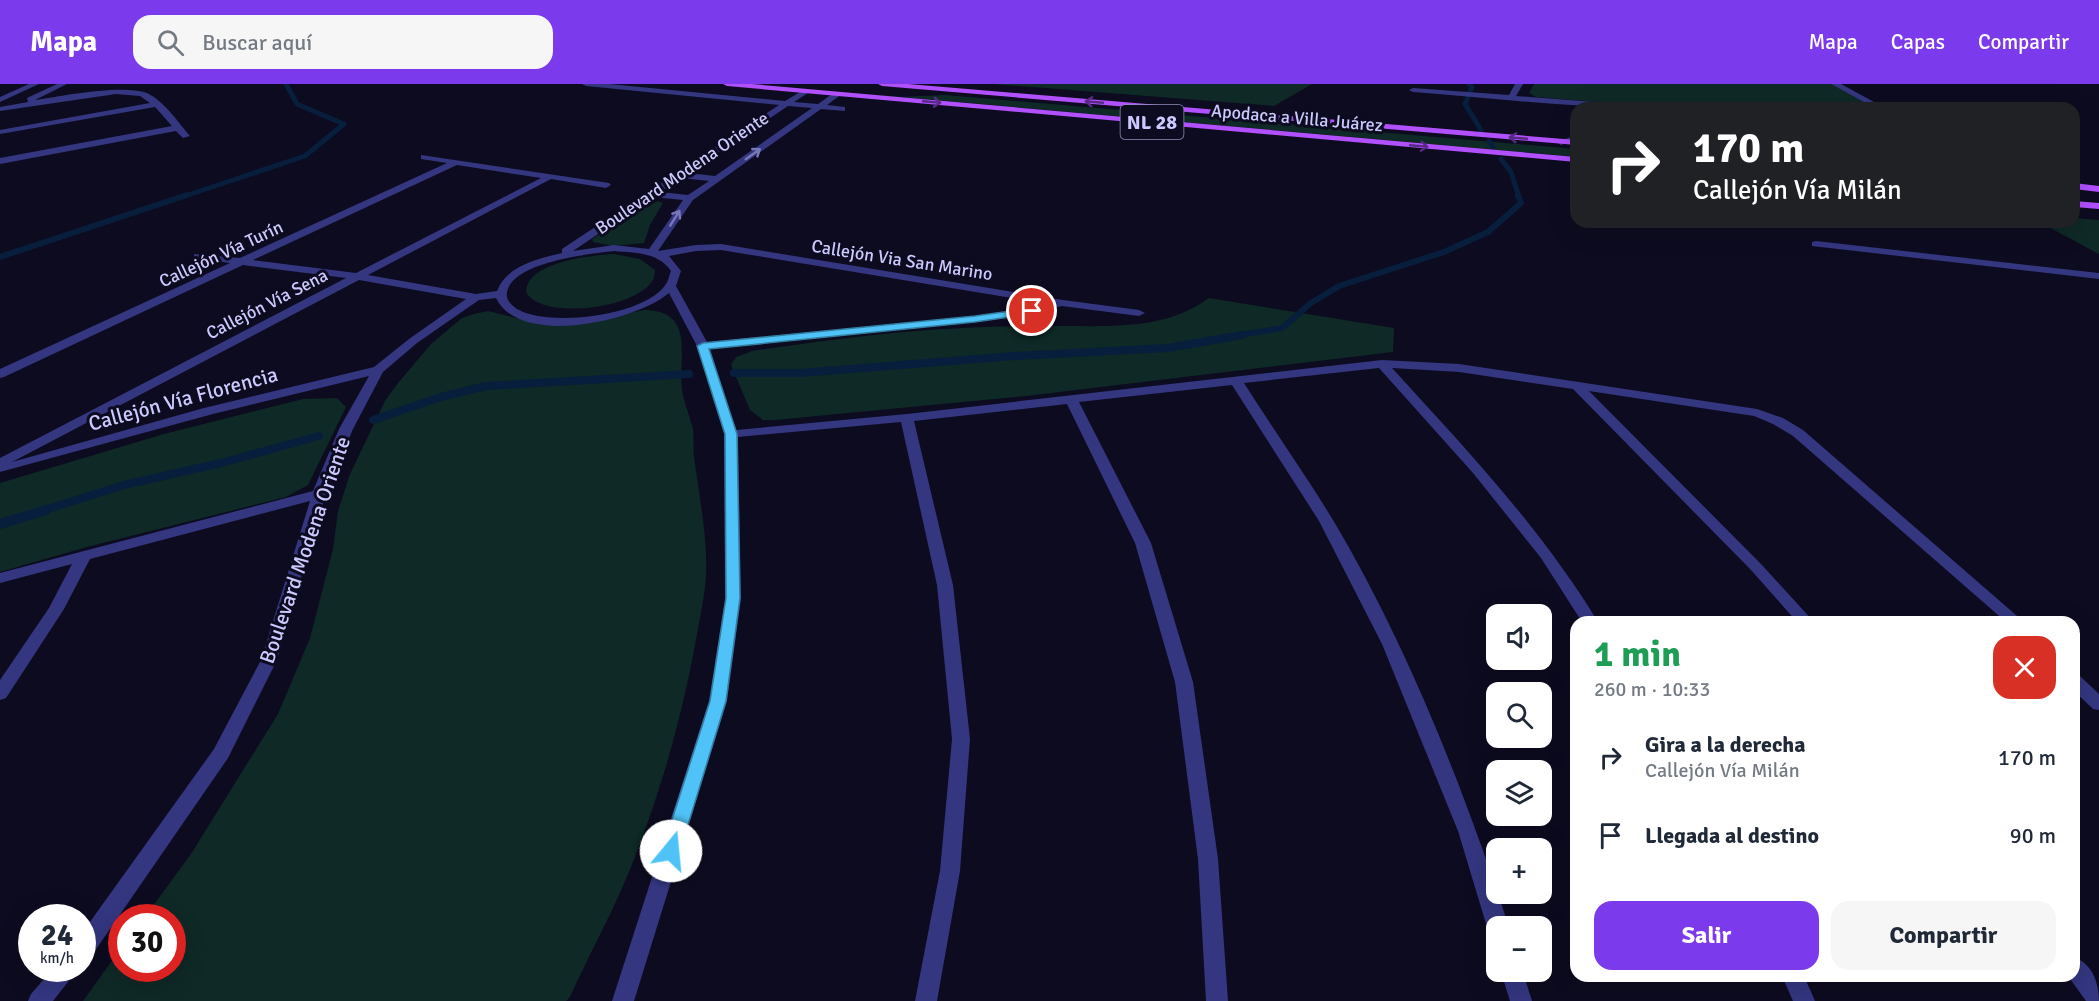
<!DOCTYPE html>
<html lang="es">
<head>
<meta charset="utf-8">
<style>
	:root { --surface:#fff; --page:#f6f6f7; --text:#1f2937; --muted:#747a83; --accent:#7c3aed }
	body { margin:0; font-family:Signika,sans-serif; background:var(--page); color:var(--text); height:100vh; display:flex; flex-direction:column; font-size:22px; white-space:nowrap }
	* { box-sizing:border-box; margin:0 }
	p { font-size:20px; color:var(--muted) }
	.icon { flex:none; width:33px; height:33px; fill:none; stroke:currentColor; stroke-width:2; stroke-linecap:round; stroke-linejoin:round }
	.map { position:relative; flex:1; overflow:hidden }
	.drawer { position:absolute; left:1570px; top:532px; width:510px; height:366px; display:flex; flex-direction:column; background:var(--surface); border-radius:18px; box-shadow:0 6px 24px #0002 }
	.drawer>* { flex:none }
	.guide { position:absolute; left:1570px; top:18px; width:510px; height:126px; border-radius:18px; box-shadow:0 6px 24px #0002; background:#202124; color:#fff; overflow:hidden }
	.tools { position:absolute; left:1486px; top:520px; display:grid; gap:12px }
	.tools a { display:grid; place-items:center; width:66px; height:66px; border-radius:12px; background:var(--surface); box-shadow:0 6px 24px #0002; font-size:30px }
	.speed { position:absolute; left:18px; top:820px; display:flex; gap:12px; font-size:30px; font-weight:700; text-align:center }
	.speed>* { display:grid; place-content:center; width:78px; height:78px; border-radius:50%; background:var(--surface); box-shadow:0 6px 24px #0002; line-height:1 }
	.speed small { font-size:15px; font-weight:400 }
	.speed .limit { border:9px solid #d22; background:#fff; color:#111 }
	.pin { position:absolute; display:grid; place-items:center; width:51px; height:51px; color:#fff; margin:-26px; border:3px solid #fff; border-radius:50%; box-shadow:0 2px 6px #0007 }
	.me { position:absolute; width:66px; margin:-33px; rotate:17deg; stroke-linejoin:round; filter:drop-shadow(0 0 4px #0008) }
	.turn { display:flex; align-items:center; gap:21px; height:126px; padding:0 24px; font-size:27px }
	.turn .icon { width:78px; height:78px; stroke-width:2.5 }
	.turn b { display:block; font-size:42px; line-height:51px }
	.round { display:grid; place-items:center; flex:none; width:63px; height:63px; border-radius:18px; background:var(--page) }
	.overview { display:flex; align-items:center; justify-content:space-between; height:102px; padding:0 24px }
	h1 { font-size:36px; font-weight:700; line-height:45px; color:#1e9e55 }
	.button { display:flex; gap:12px; margin-top:auto; padding:12px 24px }
	.button a { flex:1; height:69px; border-radius:18px; background:var(--accent); color:#fff; font-size:24px; font-weight:700; line-height:69px; text-align:center }
	.button a+a { background:var(--page); color:var(--text) }
	ul { padding:0; list-style:none }
	li { display:flex; align-items:center; gap:18px; height:78px; padding:0 24px }
	li div { flex:1 }
	li b { display:block; font-size:22px }
	li em { font-style:normal }
	header { display:flex; align-items:center; gap:36px; box-sizing:border-box; height:84px; padding:0 30px; background:var(--accent); color:#fff }
	header strong { font-size:28px }
	nav { display:flex; gap:33px; margin-inline-start:auto; font-size:21px }
	.search { width:420px; height:54px; background:var(--page); display:flex; align-items:center; gap:15px; box-sizing:border-box; padding:0 21px; border-radius:18px; color:var(--muted); font-size:22px }
	.map>svg:first-child { display:block }
	.green { fill:#0e2926 }
	.lines { fill:none; stroke-linecap:round; stroke-linejoin:round }
	.stream-far3 { stroke:#071e3d; stroke-width:5 }
	.stream-far2 { stroke:#071e3d; stroke-width:6 }
	.stream-far1 { stroke:#071e3d; stroke-width:8 }
	.stream { stroke:#071e3d; stroke-width:10 }
	.minor { fill:#343680; fill-rule:evenodd }
	.primary { fill:#b150ff; fill-rule:evenodd }
	.oneway { stroke:#572a84 }
	.oneway2 { stroke:#7878b9 }
	.route { fill:#4fc3f7; stroke:#337fa1; stroke-width:1.5 }
	.labels { text-anchor:middle; dominant-baseline:central; stroke-width:6; stroke-linejoin:round; paint-order:stroke }
	.far-street-label { font-size:18px; fill:#ccc9ff; stroke:#0d0b1f }
	.shield { fill:#0d0b1f; stroke:#9390bc; stroke-width:1.5 }
	.shield-label { font-size:20px; font-weight:bold; fill:#ccc9ff }
	.street-label { font-size:21px; fill:#ccc9ff; stroke:#0d0b1f }
</style>
</head>
<body>
<header>
<strong>Mapa</strong>
<div class="search"><svg class="icon" aria-label="search" viewBox="0 0 24 24"><circle cx="10" cy="10" r="6"/><path d="M15 15l6 6"/></svg>Buscar aquí</div>
<nav><a>Mapa</a><a>Capas</a><a>Compartir</a></nav>
</header>
<div class="map">
<svg width="2099" height="917" viewBox="0 0 2099 917">
	<rect width="100%" height="100%" fill="#0d0b1f"/>
	<g class="green">
		<polygon points="992,0 1312,0 1274,22"/>
		<polygon points="1534,0 1831,0 1877,24 1672,24 1536,13 1529,9"/>
		<polygon points="857,9 898,13 945,11 1576,65 1576,73"/>
		<polygon points="658,117 663,119 650,141 644,159 613,162 593,158 592,155 648,121"/>
		<polygon points="2075,134 2099,136 2099,170 2039,138 2074,138"/>
		<path d="M 614,170 L 640,175 L 655,186 C 658,222 543,240 526,208 C 526,178 592,171 614,170 Z"/>
		<path d="M 1209,214 L 1394,244 L 1393,268 L 1026,312 L 775,336 L 763,336 L 750,326 L 731,281 L 736,273 L 752,267 C 822,257 893,247 964,244 C 996,242 1028,242 1060,242 C 1111,242 1166,246 1209,214 Z"/>
		<path d="M 644,226 C 696,226 678,274 682,306 C 684,319 690,332 693,345 C 694,354 693,363 694,372 C 699,412 708,453 706,494 C 704,516 699,539 695,561 C 682,632 662,703 636,770 C 618,819 591,866 570,913 L 566,917 L 83,917 L 121,864 L 122,885 L 172,885 L 172,834 L 144,834 L 191,770 L 278,630 L 310,554 L 333,465 L 338,427 L 350,390 L 385,317 L 398,299 L 431,260 L 462,234 L 474,230 L 488,227 L 541,240 L 573,241 Z"/>
		<polygon points="337,314 346,323 308,401 286,413 87,463 0,488 0,399 164,350 303,315"/>
	</g>
	<g class="lines">
		<g class="stream-far3">
			<polyline points="1469,0 1472,3 1465,20 1481,46"/>
			<polyline points="1489,57 1493,63"/>
			<polyline points="1501,75 1511,88 1519,113"/>
			<polyline points="182,113 305,72 344,40 297,20 286,0"/>
		</g>
		<g class="stream-far2">
			<polyline points="0,173 187,111"/>
			<polyline points="1234,252 1282,244 1311,219 1339,202 1444,168 1488,148 1521,119 1518,111"/>
		</g>
		<g class="stream-far1">
			<polyline points="734,289 800,289 1014,272 1168,264 1242,251"/>
			<polyline points="373,336 441,313 486,302 689,290"/>
			<polyline points="41,427 124,401 221,379 319,352"/>
		</g>
		<polyline class="stream" points="0,440 46,426"/>
		<g class="minor">
			<polygon points="29,0 39,0 0,18 0,13"/>
			<path d="M 57,0 L 67,0 L 35,16 C 63,12 121,0 147,9 C 164,17 178,38 190,52 L 183,54 L 176,47 L 0,80 L 0,74 L 172,42 L 155,23 L 0,50 L 0,46 L 150,19 L 140,12 L 116,10 L 0,27 L 0,23 L 28,18 L 27,14 Z"/>
			<path d="M 582,0 L 609,0 L 785,17 L 805,5 L 808,5 L 808,9 L 794,18 L 818,20 L 835,8 L 842,10 L 827,21 L 845,23 L 845,27 L 821,25 L 693,116 L 658,167 L 696,161 L 721,160 L 1063,216 L 1139,226 L 1145,229 L 1139,232 L 1062,222 L 1017,233 L 710,265 L 736,346 L 907,330 L 1382,276 L 1459,280 L 1757,325 L 1783,334 L 1803,346 L 2024,538 L 2006,538 L 1793,352 L 1773,340 L 1754,332 L 1589,307 L 1761,480 L 1814,538 L 1797,538 L 1751,486 L 1573,305 L 1459,288 L 1392,284 C 1467,366 1540,443 1598,538 L 1582,538 L 1541,474 L 1473,389 L 1379,284 L 1244,299 C 1273,345 1305,390 1333,436 C 1407,560 1465,708 1509,843 L 1497,843 L 1497,852 L 1490,850 L 1487,843 L 1458,747 L 1382,560 L 1319,437 L 1232,301 L 1079,318 L 1151,459 L 1193,598 L 1218,775 L 1228,917 L 1206,917 L 1198,775 L 1175,598 L 1135,459 L 1067,320 L 914,337 L 953,501 L 970,655 L 960,787 L 937,917 L 915,917 L 940,787 L 952,655 L 937,501 L 901,338 L 738,353 L 741,515 L 727,617 L 634,917 L 612,917 L 709,617 L 725,515 L 724,350 L 697,262 L 669,209 C 636,237 520,264 496,214 L 479,216 L 417,259 L 383,288 L 353,345 L 326,410 L 277,576 L 228,674 L 90,874 L 82,877 L 82,849 L 214,665 L 261,576 L 310,417 L 90,475 L 64,525 L 6,614 L 0,616 L 0,596 L 49,524 L 72,480 L 0,499 L 0,489 L 313,407 L 339,345 L 369,292 L 213,330 L 0,388 L 0,374 L 346,194 L 243,181 L 4,293 L 0,294 L 0,285 L 230,179 L 194,174 L 194,170 L 240,174 L 447,79 L 421,75 L 421,71 L 609,99 L 611,101 L 606,104 L 551,95 L 368,191 L 476,210 L 497,207 C 507,181 538,175 562,169 L 562,165 L 779,21 L 586,2 ZM 788,22 L 812,24 L 715,92 L 688,89 ZM 457,81 L 541,94 L 356,189 L 253,176 ZM 681,94 L 709,97 L 688,111 L 660,108 ZM 653,113 L 683,116 L 649,165 L 614,161 L 573,167 ZM 721,166 L 1048,220 L 1017,227 L 975,232 L 707,258 L 676,202 L 681,187 L 669,172 L 696,167 ZM 614,167 C 635,169 658,168 671,187 C 669,191 669,196 666,200 C 646,232 550,243 519,226 C 513,223 505,216 507,208 C 513,178 588,170 614,167 ZM 359,196 L 466,215 L 409,255 L 374,283 L 204,324 L 12,378 Z"/>
			<path d="M 1515,0 L 1523,0 L 1516,12 L 1646,22 L 1650,24 C 1571,24 1492,14 1413,8 L 1409,6 L 1413,4 L 1509,11 Z"/>
			<polygon points="1831,0 1841,0 1885,24 1875,24"/>
			<polygon points="1576,51 1576,56 1561,61 1557,58"/>
			<polygon points="1816,157 2099,189 2099,195 1812,162 1812,158"/>
			<polygon points="2074,590 2080,592 2099,610 2099,626 2093,625 2074,607"/>
			<path d="M 2074,873 C 2093,880 2099,900 2099,917 L 2086,917 L 2068,892 L 2074,892 Z"/>
			<polygon points="53,885 78,885 53,917 28,917 31,910"/>
			<polygon points="1501,888 1523,888 1532,917 1510,917"/>
			<polygon points="1782,892 1804,892 1815,917 1793,917"/>
		</g>
		<g class="primary">
			<polygon points="723,0 752,0 1576,73 1576,78 727,2"/>
			<polygon points="878,0 908,0 1576,56 1576,61 882,2"/>
			<polygon points="2074,99 2099,102 2099,108 2074,105"/>
			<polygon points="2074,117 2099,119 2099,125 2074,123"/>
		</g>
	</g>
	<defs><path id="oneway-shaft" d="M-6 0H5M1.5-3L5.5 0L1.5 3" fill="none" stroke-width="1.6" stroke-linecap="round" stroke-linejoin="round" transform="scale(1.5)"/></defs>
	<g class="oneway">
		<use href="#oneway-shaft" transform="translate(932 18) rotate(5)"/>
		<use href="#oneway-shaft" transform="translate(1094 18) rotate(-175)"/>
		<use href="#oneway-shaft" transform="translate(1518 54) rotate(-175)"/>
		<use href="#oneway-shaft" transform="translate(1419 62) rotate(5)"/>
	</g>
	<g class="oneway2">
		<use href="#oneway-shaft" transform="translate(753 70) rotate(-35)"/>
		<use href="#oneway-shaft" transform="translate(675 134) rotate(-58)"/>
	</g>
	<polygon class="route" points="1032,224 1038,227 1036,229 975,238 709,265 737,350 740,514 726,617 680,767 677,772 671,775 664,772 662,767 710,617 726,514 725,350 697,262 703,259 975,232"/>
	<g class="labels">
		<g class="far-street-label">
			<text transform="translate(1297 34) rotate(5)">Apodaca a Villa Juárez</text>
			<text transform="translate(682 89) rotate(-34)">Boulevard Modena Oriente</text>
			<text transform="translate(221 170) rotate(-25)">Callejón Vía Turín</text>
			<text transform="translate(902 176) rotate(9)">Callejón Via San Marino</text>
			<text transform="translate(267 220) rotate(-27)">Callejón Vía Sena</text>
		</g>
		<rect class="shield" x="1120.5" y="21" width="63" height="34" rx="4.5"/>
		<g class="shield-label">
			<text x="1152" y="38">NL 28</text>
		</g>
		<g class="street-label">
			<text transform="translate(183 315) rotate(-15)">Callejón Vía Florencia</text>
			<text transform="translate(305 466) rotate(-71)">Boulevard Modena Oriente</text>
		</g>
	</g>
</svg>
<div class="tools">
<a><svg class="icon" aria-label="sound" viewBox="0 0 24 24"><path d="M4 9h4l5-4v14l-5-4H4zM17 9q2 3 0 6"/></svg></a>
<a><svg class="icon" aria-label="search" viewBox="0 0 24 24"><circle cx="10" cy="10" r="6"/><path d="M15 15l6 6"/></svg></a>
<a><svg class="icon" aria-label="layers" viewBox="0 0 24 24"><path d="M12 4l9 5-9 5-9-5zM3 14l9 5 9-5"/></svg></a>
<a>+</a>
<a>−</a>
</div>
<div class="speed"><div>24<small>km/h</small></div><div class="limit">30</div></div>
<div class="pin" style="left:1032px;top:227px;background:#d93025"><svg class="icon" aria-label="arrive" viewBox="0 0 24 24"><path d="M6 21V4h12l-3 4 3 4H6"/></svg></div>
<svg class="me" style="left:671px;top:767px" viewBox="-20 -20 40 40"><circle r="19" fill="#fff"/><path d="M0-13L10 11 0 6-10 11z" fill="#4fc3f7"/></svg>
<div class="guide">
<div class="turn"><svg class="icon" aria-label="right" viewBox="0 0 24 24"><path d="M7 20v-9h11M14 6l5 5-5 5"/></svg><div><b>170 m</b>Callejón Vía Milán</div></div>
</div>
<section class="drawer">
<div class="overview"><div><h1>1 min</h1><p>260 m · 10:33</p></div><a class="round" style="background:#d93025;color:#fff"><svg class="icon" aria-label="close" viewBox="0 0 24 24"><path d="M6 6l12 12M18 6L6 18"/></svg></a></div>
<ul>
<li><svg class="icon" aria-label="right" viewBox="0 0 24 24"><path d="M7 20v-9h11M14 6l5 5-5 5"/></svg><div><b>Gira a la derecha</b><p>Callejón Vía Milán</p></div><em>170 m</em></li>
<li><svg class="icon" aria-label="arrive" viewBox="0 0 24 24"><path d="M6 21V4h12l-3 4 3 4H6"/></svg><div><b>Llegada al destino</b></div><em>90 m</em></li>
</ul>
<div class="button"><a>Salir</a><a>Compartir</a></div>
</section>
</div>
</body>
</html>
